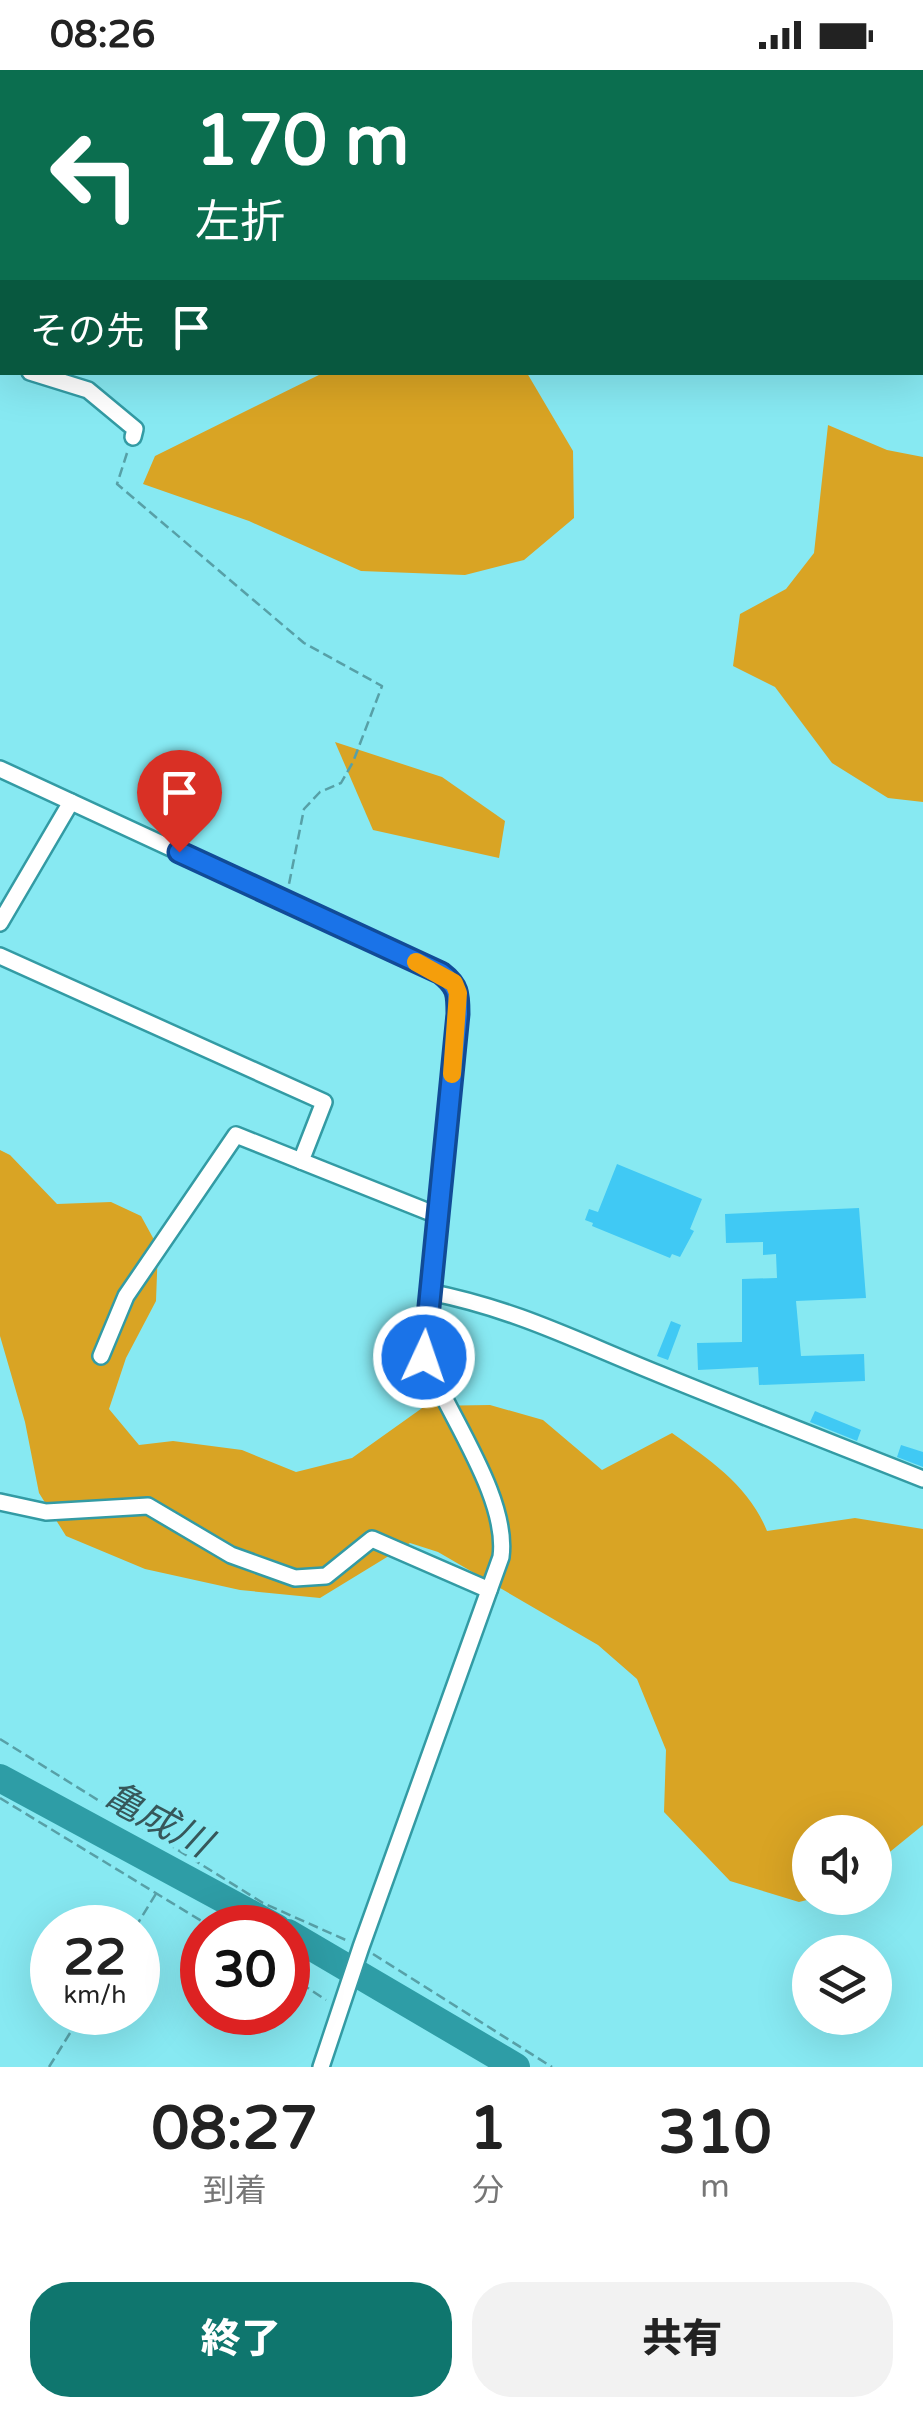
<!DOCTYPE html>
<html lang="ja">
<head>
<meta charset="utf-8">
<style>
	:root { --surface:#fff; --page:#f2f2f2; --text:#222; --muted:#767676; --accent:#0f766e }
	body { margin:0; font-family:"Varela Round","Noto Sans JP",sans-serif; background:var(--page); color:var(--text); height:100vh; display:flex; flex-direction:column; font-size:38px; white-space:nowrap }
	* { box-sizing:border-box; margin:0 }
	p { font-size:32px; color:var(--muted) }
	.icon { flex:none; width:55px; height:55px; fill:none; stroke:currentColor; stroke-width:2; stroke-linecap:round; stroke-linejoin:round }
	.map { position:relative; height:1997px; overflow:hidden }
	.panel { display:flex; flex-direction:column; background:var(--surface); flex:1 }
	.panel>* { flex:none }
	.banner { position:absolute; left:0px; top:0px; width:925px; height:305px; box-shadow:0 10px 40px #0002; background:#0b6e4f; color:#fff; overflow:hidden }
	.tools { position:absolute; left:792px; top:1745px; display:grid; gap:20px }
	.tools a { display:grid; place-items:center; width:100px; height:100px; border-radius:50%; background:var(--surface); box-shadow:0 10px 40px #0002; font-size:50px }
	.speed { position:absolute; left:30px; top:1835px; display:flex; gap:20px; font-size:50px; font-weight:700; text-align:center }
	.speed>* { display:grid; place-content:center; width:130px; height:130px; border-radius:50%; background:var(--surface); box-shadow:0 10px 40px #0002; line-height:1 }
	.speed small { font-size:25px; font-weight:400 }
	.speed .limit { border:15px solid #d22; background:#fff; color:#111 }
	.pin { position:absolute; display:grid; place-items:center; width:85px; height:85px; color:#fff; margin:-102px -42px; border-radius:50% 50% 50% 0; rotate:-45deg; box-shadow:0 0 10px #0007 }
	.pin .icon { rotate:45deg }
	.me { position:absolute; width:110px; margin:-55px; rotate:3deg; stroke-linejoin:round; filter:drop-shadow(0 0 8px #0008) }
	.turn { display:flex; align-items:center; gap:35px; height:210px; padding:0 30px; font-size:45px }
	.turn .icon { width:130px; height:130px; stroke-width:2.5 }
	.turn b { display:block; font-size:70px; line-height:85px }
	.then { display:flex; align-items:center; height:95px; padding:0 30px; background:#0003; gap:20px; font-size:38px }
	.eta { display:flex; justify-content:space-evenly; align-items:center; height:170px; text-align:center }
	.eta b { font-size:60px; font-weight:800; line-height:70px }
	.primary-button { display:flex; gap:20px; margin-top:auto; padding:20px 30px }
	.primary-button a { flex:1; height:115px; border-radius:40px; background:var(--accent); color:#fff; font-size:40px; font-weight:800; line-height:115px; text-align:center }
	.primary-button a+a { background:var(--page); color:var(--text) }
	.status { display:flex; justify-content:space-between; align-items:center; height:70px; padding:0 50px; background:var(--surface); direction:ltr }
	.status svg { height:28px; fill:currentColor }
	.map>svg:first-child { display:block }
	.green { fill:#d9a424 }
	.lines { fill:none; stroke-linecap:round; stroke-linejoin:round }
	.stream { stroke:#227a80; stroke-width:5 }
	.river { stroke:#2e9da6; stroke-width:28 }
	.building { fill:#40c9f4 }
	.minor-casing { stroke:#339ba4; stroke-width:20 }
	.path { stroke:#57a0a7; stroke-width:2.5; stroke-dasharray:10 5; stroke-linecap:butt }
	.minor { stroke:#fff; stroke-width:15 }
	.route-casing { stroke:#114b97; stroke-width:25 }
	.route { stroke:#1a73e8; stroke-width:18 }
	.slow { stroke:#f59e0b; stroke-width:18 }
	.labels { text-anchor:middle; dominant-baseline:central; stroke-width:10; stroke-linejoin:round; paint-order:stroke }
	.water-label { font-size:38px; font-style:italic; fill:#36575a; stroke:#87e9f2 }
</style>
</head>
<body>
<div class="status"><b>08:26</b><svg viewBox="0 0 49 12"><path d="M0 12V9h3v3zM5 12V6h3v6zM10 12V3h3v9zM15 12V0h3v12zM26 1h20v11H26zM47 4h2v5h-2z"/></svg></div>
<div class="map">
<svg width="923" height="1997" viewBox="0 0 923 1997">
	<rect width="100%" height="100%" fill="#87e9f2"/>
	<g class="green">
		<polygon points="325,302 527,303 573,381 574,448 524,490 465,505 361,501 249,451 143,414 155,386"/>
		<polygon points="828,355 887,380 923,387 923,732 888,728 832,693 775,617 733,596 740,544 786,519 814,483"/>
		<polygon points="335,672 442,707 505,751 499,788 373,760"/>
		<path d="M 0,1080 L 10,1085 L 57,1134 L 111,1132 L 141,1146 L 158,1177 L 156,1231 L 126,1288 L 109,1339 L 139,1375 L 173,1371 L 242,1380 L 296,1402 L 352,1388 L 425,1336 L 490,1335 L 543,1350 L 602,1400 L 672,1363 C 710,1390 749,1416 767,1461 L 855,1448 L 923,1459 L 923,1755 L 875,1794 L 875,1762 L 810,1762 L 810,1828 L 815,1828 L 799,1832 L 730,1811 L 664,1742 L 666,1680 L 637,1609 L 598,1575 L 438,1482 L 410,1473 L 320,1528 L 240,1520 L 145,1499 L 66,1466 L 39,1423 L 25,1352 L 0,1266 Z"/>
	</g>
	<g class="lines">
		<polyline class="stream" points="0,1710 1,1708"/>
		<g class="river">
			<polyline points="0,1708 277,1858"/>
			<polyline points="288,1863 516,1997"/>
		</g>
	</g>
	<g class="building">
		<polygon points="617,1094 702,1129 690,1159 694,1161 680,1187 672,1184 670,1188 592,1156 593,1153 585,1150 589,1139 598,1142"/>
		<polygon points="859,1138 866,1228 796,1231 801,1286 864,1284 865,1311 759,1315 758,1297 698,1300 697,1273 742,1272 742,1209 777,1208 776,1184 763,1185 763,1172 726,1173 725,1144"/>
		<polygon points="671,1251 681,1255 668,1290 657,1286"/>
		<polygon points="815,1341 861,1360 857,1371 810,1352"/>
		<polygon points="901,1375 923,1382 923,1397 897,1387"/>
	</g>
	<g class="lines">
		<g class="minor-casing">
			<g id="minor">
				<polyline points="117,0 125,2"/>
				<polyline points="49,2 49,0"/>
				<polyline points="206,2 206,0"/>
				<polyline points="284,2 285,0"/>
				<polyline points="407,2 408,0"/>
				<polyline points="601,2 601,0"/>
				<polyline points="0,148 2,148"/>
				<polyline points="0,238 2,237"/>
				<polyline points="0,294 2,294"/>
				<polyline points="30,302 88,320 135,359 133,367"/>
				<path d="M 0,699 L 441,903 L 454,913 L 458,923 L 425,1287 C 447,1344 509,1427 501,1487 L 361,1877 L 321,1997"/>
				<polyline points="0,853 71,732"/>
				<polyline points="0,886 324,1032 301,1091 439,1146"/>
				<path d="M 429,1222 C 516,1239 579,1272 659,1304 C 747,1340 835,1374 923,1409"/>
				<polyline points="101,1286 126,1226 236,1065 301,1091"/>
				<polyline points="0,1432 46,1442 148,1436 231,1485 295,1508 326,1506 372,1469 489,1520"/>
			</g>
		</g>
		<g class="path">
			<polyline points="127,383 117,414 304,573 382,616 353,692 341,713 320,722 304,739 289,814"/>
			<polyline points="0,1669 263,1833 348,1871"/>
			<polyline points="0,1728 213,1858"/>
			<polyline points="135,1858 157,1822"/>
			<polyline points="373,1884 552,1997"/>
			<polyline points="288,1905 326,1930"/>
			<polyline points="49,1997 83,1942"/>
		</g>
		<use href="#minor" class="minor"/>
	</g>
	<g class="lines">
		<g class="route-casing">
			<path id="route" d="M 179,782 L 441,903 C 458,916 458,924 458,944 L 424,1287"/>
		</g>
		<use href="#route" class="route"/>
		<polyline class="slow" points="416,892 454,913 458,923 452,1004"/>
	</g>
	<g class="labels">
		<g class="water-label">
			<text transform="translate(157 1750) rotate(28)">亀成川</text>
		</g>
	</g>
</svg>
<div class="tools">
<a><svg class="icon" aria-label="sound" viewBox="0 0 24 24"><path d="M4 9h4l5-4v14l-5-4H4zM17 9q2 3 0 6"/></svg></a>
<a><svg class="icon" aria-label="layers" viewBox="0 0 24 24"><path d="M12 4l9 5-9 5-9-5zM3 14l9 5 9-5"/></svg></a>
</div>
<div class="speed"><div>22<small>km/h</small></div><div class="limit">30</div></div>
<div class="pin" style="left:179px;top:782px;background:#d93025"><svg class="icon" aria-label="arrive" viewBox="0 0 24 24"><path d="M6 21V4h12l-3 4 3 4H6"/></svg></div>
<svg class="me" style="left:424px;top:1287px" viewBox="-20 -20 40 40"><circle r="17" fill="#1a73e8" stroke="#fff" stroke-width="3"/><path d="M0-11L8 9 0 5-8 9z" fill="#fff"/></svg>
<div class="banner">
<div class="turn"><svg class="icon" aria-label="left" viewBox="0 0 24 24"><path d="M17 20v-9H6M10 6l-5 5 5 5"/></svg><div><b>170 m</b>左折</div></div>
<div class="then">その先<svg class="icon" aria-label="arrive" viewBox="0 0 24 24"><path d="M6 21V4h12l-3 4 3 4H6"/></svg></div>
</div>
</div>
<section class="panel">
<div class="eta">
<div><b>08:27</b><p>到着</p></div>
<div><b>1</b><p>分</p></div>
<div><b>310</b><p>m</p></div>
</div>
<div class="primary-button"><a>終了</a><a>共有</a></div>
</section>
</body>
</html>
